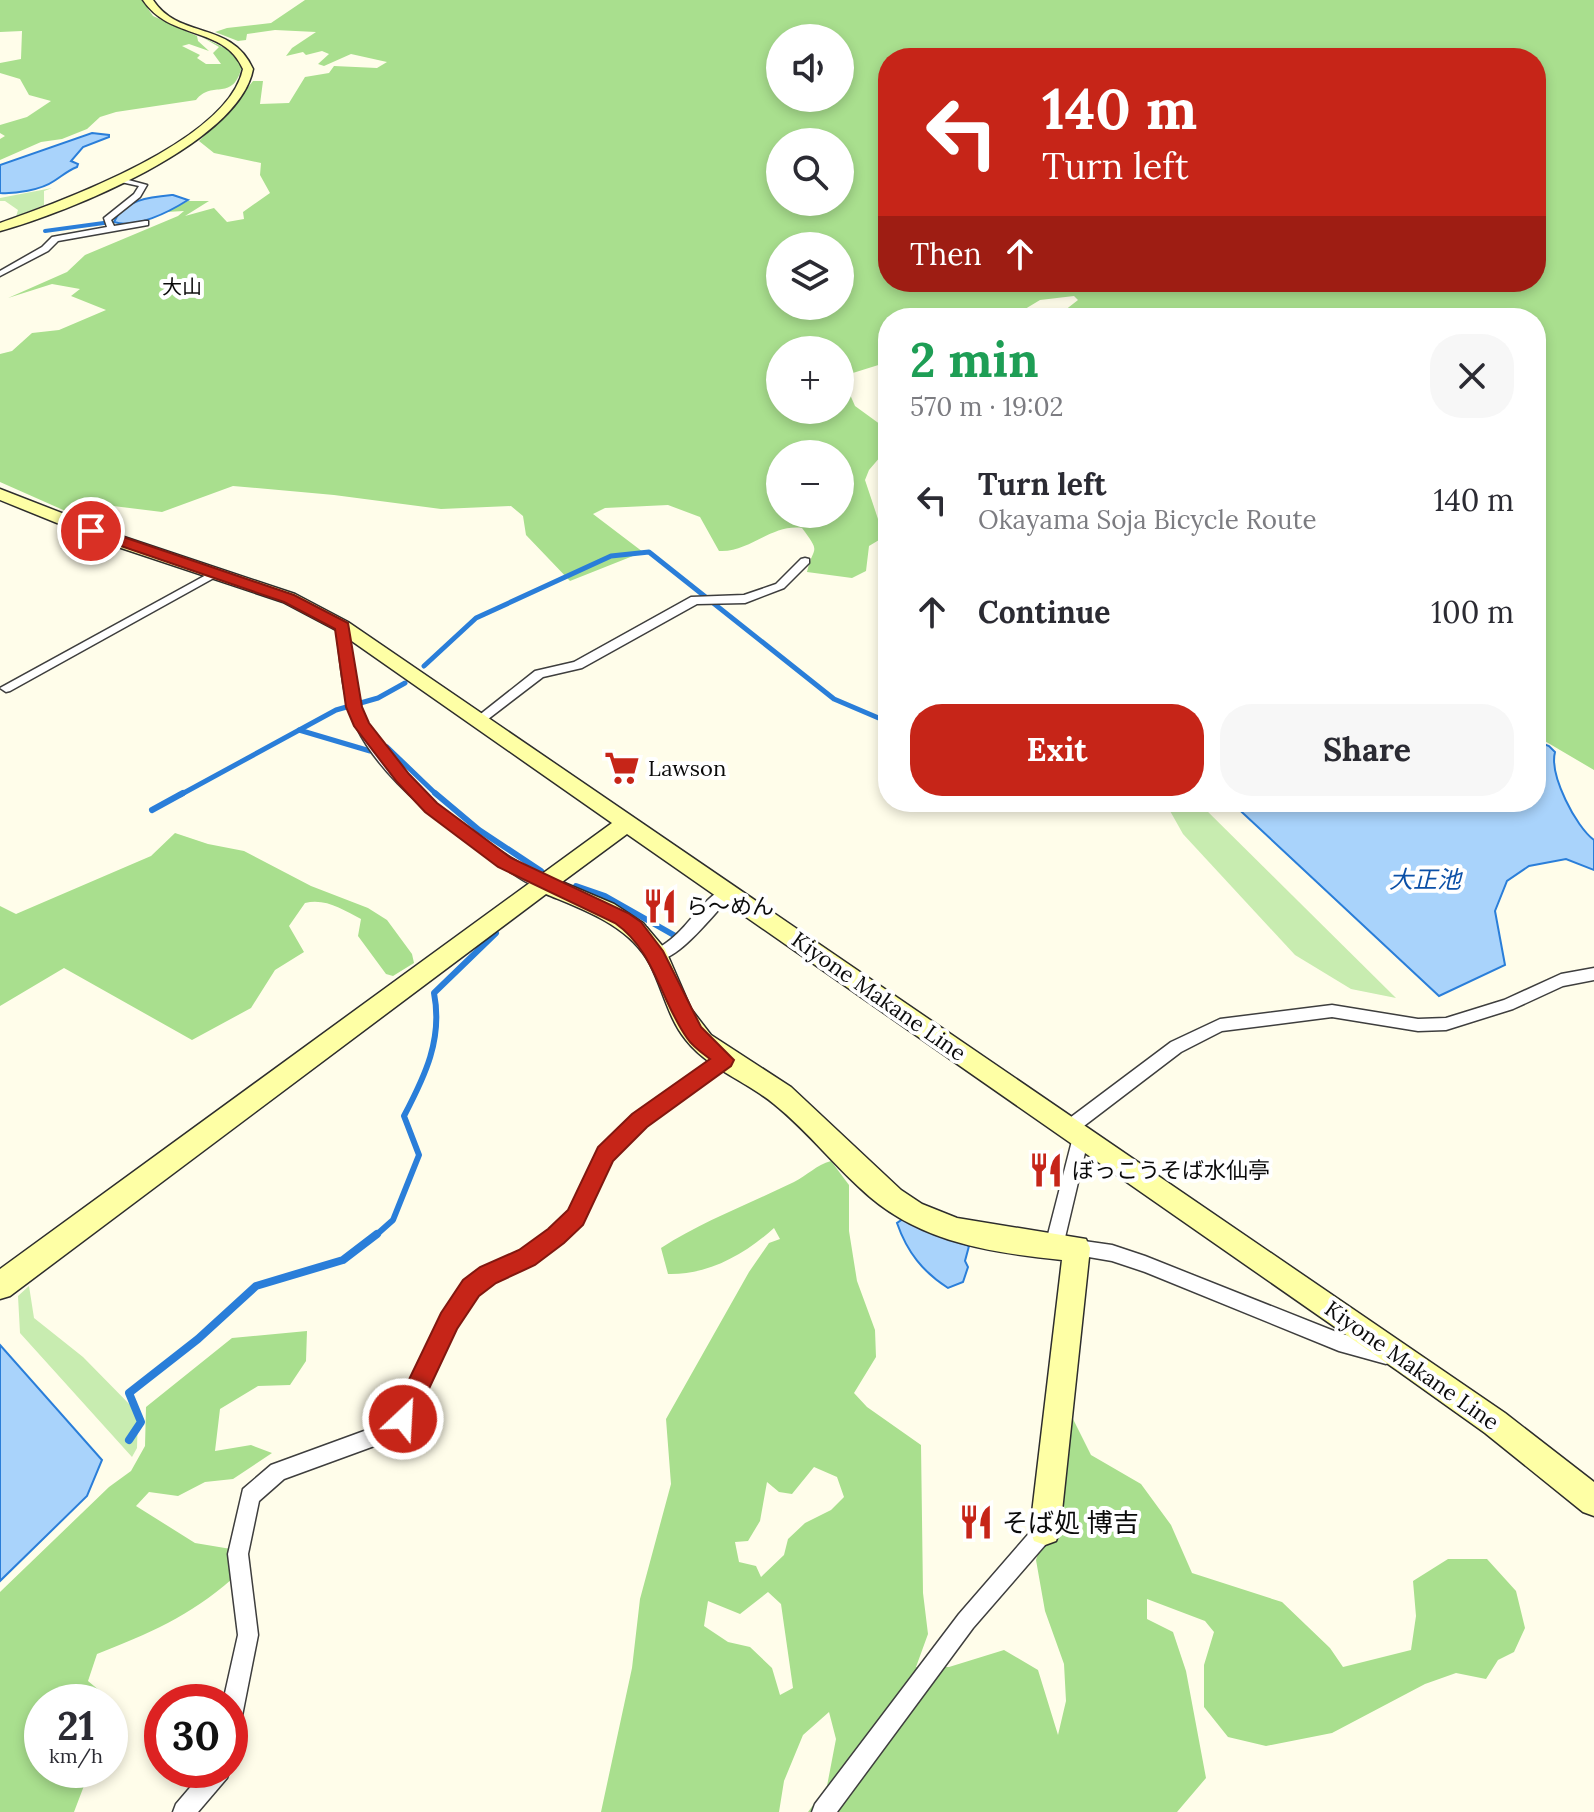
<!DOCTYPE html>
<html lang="en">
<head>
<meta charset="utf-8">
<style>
	:root { --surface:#fff; --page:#f7f7f7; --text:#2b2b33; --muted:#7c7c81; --accent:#c62518 }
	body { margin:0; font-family:Lora,"Noto Sans JP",serif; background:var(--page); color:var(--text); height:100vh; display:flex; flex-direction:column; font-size:30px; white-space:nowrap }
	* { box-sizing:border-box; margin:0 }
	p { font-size:26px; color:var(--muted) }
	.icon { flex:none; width:44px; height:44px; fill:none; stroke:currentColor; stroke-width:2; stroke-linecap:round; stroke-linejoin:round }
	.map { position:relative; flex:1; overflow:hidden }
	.details { position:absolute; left:878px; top:308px; width:668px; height:504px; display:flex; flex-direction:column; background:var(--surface); border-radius:32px; box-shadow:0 4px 12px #0003 }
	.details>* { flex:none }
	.banner { position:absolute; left:878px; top:48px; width:668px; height:244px; border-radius:32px; box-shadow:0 4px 12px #0003; background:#c62518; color:#fff; overflow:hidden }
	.tools { position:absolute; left:766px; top:24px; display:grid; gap:16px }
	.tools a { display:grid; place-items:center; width:88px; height:88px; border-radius:50%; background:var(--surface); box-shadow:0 4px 12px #0003; font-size:40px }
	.speed { position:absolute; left:24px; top:1684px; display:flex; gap:16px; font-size:40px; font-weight:700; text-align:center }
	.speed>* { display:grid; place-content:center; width:104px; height:104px; border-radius:50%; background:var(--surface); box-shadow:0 4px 12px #0003; line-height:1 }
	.speed small { font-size:20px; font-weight:400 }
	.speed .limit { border:12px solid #d22; background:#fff; color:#111 }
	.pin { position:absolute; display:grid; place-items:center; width:68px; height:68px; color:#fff; margin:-34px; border:4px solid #fff; border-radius:50%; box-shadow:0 2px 8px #0007 }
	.me { position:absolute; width:88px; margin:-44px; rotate:25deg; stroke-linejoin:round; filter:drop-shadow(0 0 6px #0008) }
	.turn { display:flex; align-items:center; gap:28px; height:168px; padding:0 32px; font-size:36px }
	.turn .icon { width:104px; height:104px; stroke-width:2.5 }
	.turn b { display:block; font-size:56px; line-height:68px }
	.then { display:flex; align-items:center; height:76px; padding:0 32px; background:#0003; gap:16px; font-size:30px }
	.round { display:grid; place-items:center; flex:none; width:84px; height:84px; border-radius:32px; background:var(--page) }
	.head { display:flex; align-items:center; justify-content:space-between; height:136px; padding:0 32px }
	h1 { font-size:48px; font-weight:700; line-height:60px; color:#1e9e55 }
	.cta { display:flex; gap:16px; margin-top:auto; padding:16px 32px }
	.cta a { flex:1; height:92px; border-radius:32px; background:var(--accent); color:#fff; font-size:32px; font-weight:700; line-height:92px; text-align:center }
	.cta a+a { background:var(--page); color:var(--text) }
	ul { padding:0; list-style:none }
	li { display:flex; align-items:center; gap:24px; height:112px; padding:0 32px }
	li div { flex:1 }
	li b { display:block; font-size:30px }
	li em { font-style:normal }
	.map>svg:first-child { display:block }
	.green { fill:#c8ecb0 }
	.forest { fill:#a9df8e; fill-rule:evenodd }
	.water { fill:#a9d3fb; stroke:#2a7ed9; stroke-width:2 }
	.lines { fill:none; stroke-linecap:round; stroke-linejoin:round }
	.stream-far3 { stroke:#2a7ed9; stroke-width:4 }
	.stream-far2 { stroke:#2a7ed9; stroke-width:5 }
	.stream-far1 { stroke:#2a7ed9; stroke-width:6 }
	.stream { stroke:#2a7ed9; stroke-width:8 }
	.street-casing { stroke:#3e3e3e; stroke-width:3 }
	.secondary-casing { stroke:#2d2d2d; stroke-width:3 }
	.street { fill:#fff; fill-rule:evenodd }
	.secondary { fill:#feffa5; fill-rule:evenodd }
	.route { fill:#c62518; stroke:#811810; stroke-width:2 }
	.labels { text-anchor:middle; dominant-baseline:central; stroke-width:8; stroke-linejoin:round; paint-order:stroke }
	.far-neighbourhood-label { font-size:20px; fill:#0b0b0b; stroke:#fff }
	.poi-label { font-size:22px; fill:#0b0b0b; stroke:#fff; text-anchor:start }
	.street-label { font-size:22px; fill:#0b0b0b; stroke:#fff }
	.water-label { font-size:24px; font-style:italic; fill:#0b50a7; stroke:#fff }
	.near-poi-label { font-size:26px; fill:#0b0b0b; stroke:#fff; text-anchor:start }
</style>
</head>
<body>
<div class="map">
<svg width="1594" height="1812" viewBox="0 0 1594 1812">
	<rect width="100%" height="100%" fill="#fffdea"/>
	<g class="green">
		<polygon points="52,188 44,191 44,205 16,217 18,210 5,201 0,201 0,198"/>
		<polygon points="1165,802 1198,802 1396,998 1351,989 1295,955 1183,834"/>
		<polygon points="29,1286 34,1318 83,1357 138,1413 137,1448 132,1457 20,1333 18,1296"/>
	</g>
	<g class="forest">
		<path d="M 0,0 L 142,0 L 153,16 L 197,36 L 198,41 L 209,51 L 189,44 L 182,46 L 200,55 L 197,58 L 206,64 L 221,64 L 213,53 L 219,47 L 202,37 L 229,50 L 242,66 C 233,103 213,79 196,100 L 116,112 L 100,117 L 87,129 L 62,139 L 41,142 L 0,160 L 0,139 L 5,136 L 0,133 L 0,125 L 27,117 L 51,101 L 29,95 L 20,79 L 0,73 L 0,63 L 21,59 L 22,31 L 0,32 Z"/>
		<path d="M 305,0 L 1594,0 L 1594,770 L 1543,740 L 1536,739 L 1536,589 L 1540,585 L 1536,572 L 1536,318 L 1055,318 L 1078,300 L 1074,296 L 1040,300 L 1010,318 L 888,318 L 888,362 L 840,377 L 840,350 L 780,350 L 780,410 L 840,410 L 840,388 L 848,390 L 855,406 L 888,430 L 887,449 L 869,470 L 865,480 L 884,537 L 869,546 L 866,571 L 852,578 L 807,572 C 813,545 822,555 802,528 C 771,524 749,553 719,551 L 700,517 L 668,505 L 605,508 L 593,514 L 643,552 L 570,581 L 526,535 L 523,516 L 511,506 L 441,509 L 334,495 L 233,486 L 162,512 L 89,503 L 70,513 L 0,482 L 0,354 L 12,351 L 32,333 L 59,330 L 106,310 L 71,296 L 80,289 L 52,284 L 8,298 L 67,272 L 85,255 L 178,216 L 184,211 L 166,212 L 188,201 L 209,201 L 185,216 L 214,208 L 227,222 L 244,219 L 243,212 L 270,193 L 260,175 L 261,163 L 214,153 L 199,141 L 226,114 L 253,81 L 263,81 L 260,104 L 289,103 L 305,77 L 329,73 L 334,66 L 377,68 L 387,62 L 351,54 L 324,66 L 318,64 L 329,54 L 322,51 L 306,55 L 303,52 L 286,56 L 292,48 L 316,32 L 275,30 L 247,34 L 246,40 L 238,41 L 215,32 L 227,28 L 271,23 ZM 840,38 L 840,98 L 780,98 L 780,38 ZM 1536,58 L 1536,282 L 888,282 L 888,58 ZM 780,142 L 840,142 L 840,202 L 780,202 ZM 780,246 L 840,246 L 840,306 L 780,306 ZM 840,454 L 840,514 L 780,514 L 780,454 Z"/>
		<path d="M 175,833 L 208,844 L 244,851 L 311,886 L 368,908 L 387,920 L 412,954 L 414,963 L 393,976 L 386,974 L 358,936 L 361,919 C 343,910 326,898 305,903 L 289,926 L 304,952 L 275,970 L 251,1008 L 192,1040 L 64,968 L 0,1006 L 0,906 L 16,914 L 151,856 Z"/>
		<path d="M 831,1161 L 849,1185 L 849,1231 L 857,1281 L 875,1330 L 876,1357 L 854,1393 L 867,1407 L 921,1445 L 923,1593 L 928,1634 L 916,1667 L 949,1667 L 1004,1650 L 1038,1670 L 1058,1735 L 1066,1701 L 1064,1664 L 1045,1611 L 1036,1560 L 1060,1487 L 1067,1407 L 1091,1455 L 1141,1484 L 1171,1525 L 1192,1573 L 1282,1602 L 1330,1648 L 1343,1667 L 1411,1650 L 1416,1616 L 1413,1581 L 1448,1559 L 1487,1559 L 1516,1591 L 1525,1628 L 1514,1652 L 1498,1660 L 1486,1679 L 1456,1673 L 1425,1684 L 1332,1733 L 1266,1746 L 1228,1737 L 1204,1707 L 1204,1665 L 1214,1632 L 1205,1621 L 1147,1599 L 1147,1619 L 1173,1632 L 1186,1671 L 1206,1778 L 1177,1812 L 808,1812 L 827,1786 L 836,1739 L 829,1712 L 803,1735 L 784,1781 L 779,1812 L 601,1812 L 632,1668 L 640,1599 L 671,1484 L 666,1419 L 749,1272 L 769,1243 L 780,1239 L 774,1228 C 744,1255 708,1275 668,1274 L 661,1248 C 703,1221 749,1204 794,1182 C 808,1175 816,1165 831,1161 ZM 814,1467 L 837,1477 L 844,1497 L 831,1510 L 805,1523 L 788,1539 L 784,1555 L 761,1577 L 756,1566 L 739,1562 L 735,1542 L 748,1541 L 760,1521 L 767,1482 L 779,1492 L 792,1494 ZM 768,1592 L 781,1604 L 793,1688 L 780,1695 L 772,1668 L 750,1647 L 728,1642 L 704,1626 L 708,1601 L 740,1614 Z"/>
		<path d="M 307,1331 L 306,1361 L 290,1385 L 258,1386 L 220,1409 L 215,1451 L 251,1445 L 272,1453 L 233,1479 L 205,1482 L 178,1496 L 149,1492 L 136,1506 L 195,1543 L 231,1549 L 232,1579 C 190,1616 148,1634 97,1654 L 88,1681 L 106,1696 L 106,1702 L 42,1702 L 42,1770 L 90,1770 L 74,1812 L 0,1812 L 0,1592 L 109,1487 L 131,1471 L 145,1446 L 146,1407 L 232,1338 Z"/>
	</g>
	<g class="water">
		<path d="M 92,133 L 109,135 L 109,137 L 83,147 L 71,161 L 78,164 L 77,167 C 67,171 62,176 54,181 C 41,190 15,194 0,193 L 0,165 Z"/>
		<path d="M 173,195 L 188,200 C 169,212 136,229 114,222 C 124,199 151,197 173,195 Z"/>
		<path d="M 1536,741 L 1549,746 L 1555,752 C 1549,775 1576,827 1594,840 L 1594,870 L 1566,859 L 1529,866 L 1507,881 L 1495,911 L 1505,965 L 1439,996 L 1231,802 L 1536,802 Z"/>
		<path d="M 903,1219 L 969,1246 L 965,1261 L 968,1267 L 963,1282 L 948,1288 C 923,1272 907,1252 897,1223 Z"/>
		<polygon points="0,1345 102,1460 87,1496 0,1581"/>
	</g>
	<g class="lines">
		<polyline class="stream-far3" points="45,231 111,222"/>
		<g class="stream-far2">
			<polyline points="424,666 476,618 611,556 649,552 834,699 888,722"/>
			<polyline points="299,730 370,751"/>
			<polyline points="387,747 437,795"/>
			<polyline points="180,795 336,710 378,698 405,683"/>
		</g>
		<g class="stream-far1">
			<polyline points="435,793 479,830 541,871"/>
			<polyline points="152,810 183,793"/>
			<polyline points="576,886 605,896 679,938"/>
			<path d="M 375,1236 L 393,1220 L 419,1155 L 404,1116 C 425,1076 443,1039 434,993 L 496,933"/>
		</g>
		<polyline class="stream" points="129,1440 141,1422 129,1393 198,1339 256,1286 343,1260 377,1234"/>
		<g class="street-casing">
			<g id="street">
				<polygon points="121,178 147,185 140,197 111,220 114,226 145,221 148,221 148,225 58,241 48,251 0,276 0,271 42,247 52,237 107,227 104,218 134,194 139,186 121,182"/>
				<polygon points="805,558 809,559 809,563 784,588 745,603 697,604 582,668 543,677 483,723 475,723 473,720 535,671 574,662 691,597 744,595 776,584 801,559"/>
				<polygon points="217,569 221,570 221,574 10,691 6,692 0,688"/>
				<path d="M 342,622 L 348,626 C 351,652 351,681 359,706 C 383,776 484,844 547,879 L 549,883 L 547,887 C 533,890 515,874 503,867 C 454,835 383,782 357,728 C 341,696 341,661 336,626 Z"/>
				<path d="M 727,887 L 732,888 L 734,892 L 732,896 C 714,912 677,965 652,960 L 650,956 C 655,949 663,946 670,940 C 690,925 704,896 727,887 Z"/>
				<polygon points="1594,968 1594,980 1563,986 1513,1009 1446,1030 1418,1031 1332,1017 1222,1031 1181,1052 1080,1129 1087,1131 1089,1136 1063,1246 1060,1252 1054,1254 1048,1252 1045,1246 1074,1133 1069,1135 1063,1133 1061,1128 1063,1123 1171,1042 1220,1019 1332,1005 1418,1019 1446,1018 1504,1000 1561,974"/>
				<polygon points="724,1053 729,1055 732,1060 729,1065 646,1126 611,1159 581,1223 562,1242 533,1264 494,1281 477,1294 455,1327 410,1426 399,1437 284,1479 259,1501 248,1554 258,1635 241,1721 238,1729 230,1732 230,1702 223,1702 238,1635 228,1554 243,1489 271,1465 386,1423 396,1412 443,1315 465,1282 482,1269 521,1252 550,1230 569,1211 599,1149 634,1116"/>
				<polygon points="1077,1240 1112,1245 1145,1256 1339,1333 1386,1346 1392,1349 1395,1355 1392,1361 1386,1364 1339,1351 1145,1272 1112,1261 1071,1254 1068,1248 1071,1242"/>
				<polygon points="1045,1520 1052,1523 1055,1530 1052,1537 973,1628 837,1812 812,1812 815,1804 959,1614 1038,1523"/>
				<polygon points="205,1770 230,1770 227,1778 198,1812 173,1812 176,1804"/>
			</g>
		</g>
		<g class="secondary-casing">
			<g id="secondary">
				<path d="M 143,0 L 153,0 C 179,40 231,20 253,69 C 239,144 66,213 0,231 L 0,223 C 63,201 228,141 243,69 C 224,25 170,41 143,0 Z"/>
				<path d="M 0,489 L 121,536 L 295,594 L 348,622 L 1505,1413 L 1594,1482 L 1594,1516 L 1583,1512 L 1485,1433 L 1398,1371 L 627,834 L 562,882 L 614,904 L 643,923 L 665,949 L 691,1009 L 711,1035 L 791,1087 L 901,1190 L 922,1204 L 957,1218 L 1086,1239 L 1090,1248 L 1060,1530 L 1056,1541 L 1045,1545 L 1034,1541 L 1030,1530 L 1062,1260 C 994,1253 924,1243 870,1197 C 836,1168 809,1132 774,1104 C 746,1081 709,1069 686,1040 C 668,1018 663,989 650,964 C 629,925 584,910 546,894 L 10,1296 L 0,1299 L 0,1269 L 612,823 L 336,630 L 283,602 L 109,544 L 0,500 Z"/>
			</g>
		</g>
		<use href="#street" class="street"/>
		<use href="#secondary" class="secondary"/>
	</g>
	<path class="route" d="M 91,526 L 294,595 L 348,623 L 362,707 L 369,723 L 409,774 L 437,803 L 511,858 L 628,913 L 641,922 L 663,951 L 701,1027 L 734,1060 L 731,1066 L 647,1127 L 613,1161 L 583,1225 L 564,1243 L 535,1265 L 496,1283 L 479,1296 L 457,1329 L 411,1427 L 403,1431 L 394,1427 L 390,1419 L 441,1313 L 463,1280 L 480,1267 L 519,1250 L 548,1229 L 568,1210 L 598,1147 L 632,1114 L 710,1059 C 702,1053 692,1046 687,1038 C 660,1000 655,951 615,923 L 498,867 L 425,812 L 397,782 L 354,726 L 346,707 L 335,629 L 284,602 L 86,534 L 86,528 Z"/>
	<defs>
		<g id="supermarket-bare" transform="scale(2.76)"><path d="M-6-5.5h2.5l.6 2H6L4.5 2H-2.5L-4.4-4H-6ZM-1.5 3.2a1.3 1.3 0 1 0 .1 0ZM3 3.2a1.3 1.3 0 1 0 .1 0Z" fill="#c62518" stroke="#fff" stroke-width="2.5" paint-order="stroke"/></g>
		<g id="restaurant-bare" transform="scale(2.76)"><path d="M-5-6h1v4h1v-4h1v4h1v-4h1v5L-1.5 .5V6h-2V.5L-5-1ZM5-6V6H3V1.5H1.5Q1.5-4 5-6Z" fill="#c62518" stroke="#fff" stroke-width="2.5" paint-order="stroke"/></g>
	</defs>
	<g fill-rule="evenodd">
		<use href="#supermarket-bare" x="622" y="768"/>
		<use href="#restaurant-bare" x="660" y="906"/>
		<use href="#restaurant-bare" x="1046" y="1170"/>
		<use href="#restaurant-bare" x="976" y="1522"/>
	</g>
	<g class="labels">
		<g class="far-neighbourhood-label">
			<text x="182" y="286">大山</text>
		</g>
		<g class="poi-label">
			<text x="648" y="768">Lawson</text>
			<text x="686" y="906">ら～めん</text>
			<text x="1072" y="1170">ぼっこうそば水仙亭</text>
		</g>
		<g class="street-label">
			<text transform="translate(879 996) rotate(35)">Kiyone Makane Line</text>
			<text transform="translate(1412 1365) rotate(35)">Kiyone Makane Line</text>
		</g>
		<g class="water-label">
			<text x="1425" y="879">大正池</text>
		</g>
		<g class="near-poi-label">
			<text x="1002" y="1522">そば処 博吉</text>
		</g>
	</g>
</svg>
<div class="tools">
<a><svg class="icon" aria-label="sound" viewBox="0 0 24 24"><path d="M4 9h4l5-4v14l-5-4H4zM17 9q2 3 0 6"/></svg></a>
<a><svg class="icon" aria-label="search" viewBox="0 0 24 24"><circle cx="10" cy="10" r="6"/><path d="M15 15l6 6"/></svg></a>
<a><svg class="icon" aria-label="layers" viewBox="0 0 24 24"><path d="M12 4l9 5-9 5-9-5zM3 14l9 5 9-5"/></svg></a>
<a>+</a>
<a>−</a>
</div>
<div class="speed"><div>21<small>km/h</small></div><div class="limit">30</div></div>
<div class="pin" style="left:91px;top:531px;background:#d93025"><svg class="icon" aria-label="arrive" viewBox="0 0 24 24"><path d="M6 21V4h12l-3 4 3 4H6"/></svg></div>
<svg class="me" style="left:403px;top:1419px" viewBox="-20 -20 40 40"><circle r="17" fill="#c62518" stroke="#fff" stroke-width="3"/><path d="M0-11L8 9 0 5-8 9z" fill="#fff"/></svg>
<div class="banner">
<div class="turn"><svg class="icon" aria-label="left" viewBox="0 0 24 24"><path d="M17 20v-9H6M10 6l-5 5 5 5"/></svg><div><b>140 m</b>Turn left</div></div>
<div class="then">Then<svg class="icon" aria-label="ahead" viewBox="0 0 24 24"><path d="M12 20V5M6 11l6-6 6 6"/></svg></div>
</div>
<section class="details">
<div class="head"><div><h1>2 min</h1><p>570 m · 19:02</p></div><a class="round"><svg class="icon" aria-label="close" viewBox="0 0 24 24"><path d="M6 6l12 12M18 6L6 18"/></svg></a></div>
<ul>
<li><svg class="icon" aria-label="left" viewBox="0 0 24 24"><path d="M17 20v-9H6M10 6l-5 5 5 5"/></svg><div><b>Turn left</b><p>Okayama Soja Bicycle Route</p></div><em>140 m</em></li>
<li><svg class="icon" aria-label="ahead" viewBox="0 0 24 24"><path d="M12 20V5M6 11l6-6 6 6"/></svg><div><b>Continue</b></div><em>100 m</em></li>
</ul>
<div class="cta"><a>Exit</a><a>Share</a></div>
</section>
</div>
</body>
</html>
